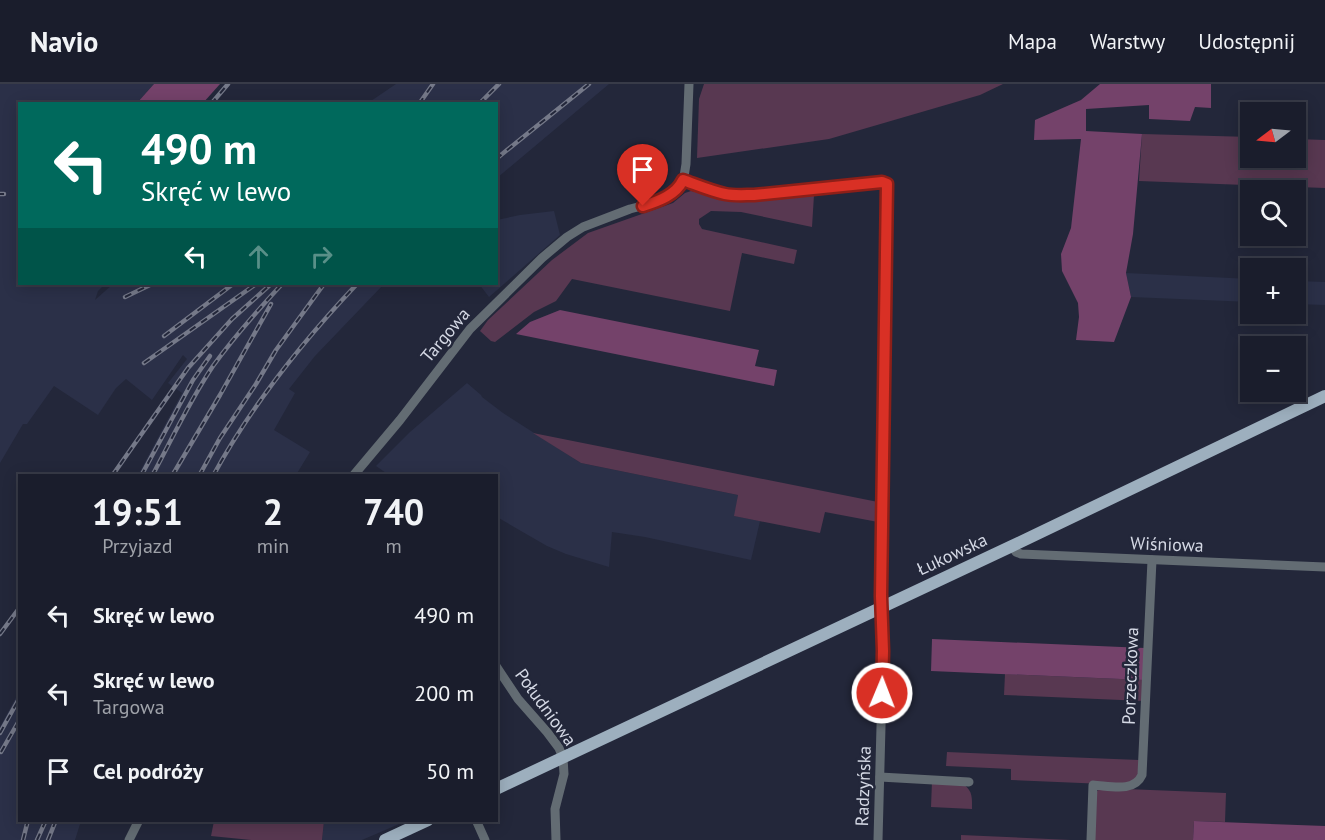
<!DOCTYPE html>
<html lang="pl">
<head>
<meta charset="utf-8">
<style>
	:root { --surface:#1a1d2c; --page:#272a38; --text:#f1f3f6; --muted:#9fa2a9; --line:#383b48 }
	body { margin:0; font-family:"PT Sans",sans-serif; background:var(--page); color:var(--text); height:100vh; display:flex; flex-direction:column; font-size:22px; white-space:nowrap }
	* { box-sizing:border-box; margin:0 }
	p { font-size:20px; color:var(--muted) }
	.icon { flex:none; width:33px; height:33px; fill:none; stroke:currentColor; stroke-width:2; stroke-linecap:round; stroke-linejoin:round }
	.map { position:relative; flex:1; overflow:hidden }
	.side { position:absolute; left:18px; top:390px; width:480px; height:348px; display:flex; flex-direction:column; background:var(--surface); border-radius:0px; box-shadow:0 3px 15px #0003,0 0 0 2px var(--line) }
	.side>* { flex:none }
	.hud { position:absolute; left:18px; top:18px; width:480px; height:183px; border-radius:0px; box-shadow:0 3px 15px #0003,0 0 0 2px var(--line); background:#00695c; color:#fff; overflow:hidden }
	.needle { width:39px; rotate:254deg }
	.tools { position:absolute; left:1240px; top:18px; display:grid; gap:12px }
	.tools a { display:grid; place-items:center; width:66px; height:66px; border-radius:0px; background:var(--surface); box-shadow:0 3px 15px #0003,0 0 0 2px var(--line); font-size:30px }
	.pin { position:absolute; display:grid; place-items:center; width:51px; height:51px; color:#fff; margin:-62px -26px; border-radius:50% 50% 50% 0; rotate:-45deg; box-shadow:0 0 6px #0007 }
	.pin .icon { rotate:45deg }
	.me { position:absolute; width:66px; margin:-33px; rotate:1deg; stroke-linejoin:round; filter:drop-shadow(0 0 4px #0008) }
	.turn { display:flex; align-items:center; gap:21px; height:126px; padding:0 24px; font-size:27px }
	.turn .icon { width:78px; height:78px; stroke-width:2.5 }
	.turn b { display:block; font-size:42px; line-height:51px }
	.lanes { display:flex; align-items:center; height:57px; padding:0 24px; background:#0003; justify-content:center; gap:30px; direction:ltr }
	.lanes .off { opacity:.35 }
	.eta { display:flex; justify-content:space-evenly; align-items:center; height:102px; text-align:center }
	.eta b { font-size:36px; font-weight:700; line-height:42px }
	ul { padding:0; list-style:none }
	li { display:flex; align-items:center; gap:18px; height:78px; padding:0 24px }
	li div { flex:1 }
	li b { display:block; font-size:22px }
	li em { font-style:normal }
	header { display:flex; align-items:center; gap:36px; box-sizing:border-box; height:84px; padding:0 30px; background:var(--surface); border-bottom:2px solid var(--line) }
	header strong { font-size:28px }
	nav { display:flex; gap:33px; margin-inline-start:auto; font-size:21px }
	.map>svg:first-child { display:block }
	.built { fill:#2b3048 }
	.green { fill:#583851 }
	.forest { fill:#74426a }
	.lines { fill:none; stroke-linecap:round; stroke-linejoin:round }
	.minor { stroke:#636c73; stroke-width:9 }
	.major { stroke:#9dafbe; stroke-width:12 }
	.rail-casing { stroke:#757989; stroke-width:4.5 }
	.rail { stroke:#23273a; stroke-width:2; stroke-dasharray:7; stroke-linecap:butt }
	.route-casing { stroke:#8d1f18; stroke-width:15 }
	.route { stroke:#d93025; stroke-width:10 }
	.labels { text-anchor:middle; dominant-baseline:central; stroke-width:5; stroke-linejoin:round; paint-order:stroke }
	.street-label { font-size:18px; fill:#d4d8e4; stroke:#23273a }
</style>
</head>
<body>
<header>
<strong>Navio</strong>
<nav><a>Mapa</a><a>Warstwy</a><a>Udostępnij</a></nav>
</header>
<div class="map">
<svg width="1325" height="756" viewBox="0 0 1325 756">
	<rect width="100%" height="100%" fill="#23273a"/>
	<g class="built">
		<polygon points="0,0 154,0 137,19 20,20 20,200 105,200 98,207 95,216 113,200 384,200 315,272 289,305 295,309 274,346 310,368 296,391 138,391 182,309 168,299 187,275 183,271 152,316 126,295 116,304 98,331 54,302 27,340 23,340 0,379"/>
		<polygon points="396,0 609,0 497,94 496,20 368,19"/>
		<polygon points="554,127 560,151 489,213 479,200 496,200 497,136 520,131"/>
		<polygon points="1126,189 1251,195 1251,218 1131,213"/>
		<polygon points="1296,197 1325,198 1325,221 1296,220"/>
		<polygon points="467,299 481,311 482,313 503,329 581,379 738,411 735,432 760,437 751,476 645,453 612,448 609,483 566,470 547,462 497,433 496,392 389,391 376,382 410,348"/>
		<polygon points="19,608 20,736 81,737 75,756 0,756 0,643"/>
		<polygon points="324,737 324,736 406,737 362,756 322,756"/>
	</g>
	<g class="green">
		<polygon points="704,0 1003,0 980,11 829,55 697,74 699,15"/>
		<polygon points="1142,50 1251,53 1251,74 1296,74 1296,55 1325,56 1325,104 1139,97"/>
		<polygon points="691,107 736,116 814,111 812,143 741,128 711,127 699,135 699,140 702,145 797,166 794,180 742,169 730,227 572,195 556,217 534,228 495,258 491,257 480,247 488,236 552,176 588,149 673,119 685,109"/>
		<polygon points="533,349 878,418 878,438 825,428 820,449 734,432 738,411 581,379"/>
		<polygon points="1005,590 1144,596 1144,617 1004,611"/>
		<polygon points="947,668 1139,676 1139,692 1128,701 1011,696 1011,685 946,682"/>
		<path d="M 932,697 L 964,701 C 973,707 972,715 972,725 L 931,723 Z"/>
		<polygon points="1101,704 1226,709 1225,738 1194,737 1193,756 1093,756 1096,708"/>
		<polygon points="214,737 214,736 324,737 322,756 251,756 211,752"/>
		<polygon points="961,751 1071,756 961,756"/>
	</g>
	<g class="forest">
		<polygon points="154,0 220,0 203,19 137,19"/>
		<polygon points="1100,0 1211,0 1211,24 1195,23 1190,37 1149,35 1149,21 1086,25 1086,47 1142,50 1133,150 1126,189 1131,213 1114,258 1076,256 1079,233 1078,219 1062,187 1061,170 1071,144 1081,55 1034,56 1035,36 1081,16"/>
		<polygon points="560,226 759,266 755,282 777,286 774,302 516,250 530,238"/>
		<polygon points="932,555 1145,564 1144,596 931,587"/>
		<polygon points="1194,737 1325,742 1325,756 1193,756"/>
	</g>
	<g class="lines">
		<g class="minor">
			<path d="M 683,96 C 697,101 711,107 725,110 C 735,112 745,111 754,111 L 882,98 L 887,100 L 881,512 L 883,567 L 878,756"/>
			<polyline points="353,392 400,336 470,245 542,174 567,153 583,143 630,125 657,118 677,106 683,99 686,80 689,0"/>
			<polyline points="1012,462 1016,468 1021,470 1325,483"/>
			<polyline points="496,582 518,615 547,648 559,664 563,674 564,690 555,725 556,756"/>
			<polyline points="880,693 969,698"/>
			<polyline points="476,736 485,756"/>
			<polyline points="129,756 139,736"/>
			<path d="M 1091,756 L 1093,701 C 1110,702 1134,709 1142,691 L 1152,476"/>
		</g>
		<g class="major">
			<polyline points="496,705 1012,462 1325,312"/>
			<polyline points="385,756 428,736"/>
		</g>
		<g class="rail-casing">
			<g id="rail">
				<polyline points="211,20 228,0"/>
				<polyline points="419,20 433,0"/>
				<polyline points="479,20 499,0"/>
				<polyline points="496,75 589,0"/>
				<polyline points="0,110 4,110"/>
				<polyline points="125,213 152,200"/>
				<polyline points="164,252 233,200"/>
				<polyline points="144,279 256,200"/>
				<polyline points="112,392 188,284 232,235 271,200"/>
				<polyline points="141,392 193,296 210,272"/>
				<path d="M 152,392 C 172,355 190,316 213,282 C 234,253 258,226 282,200"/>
				<polyline points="172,392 220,311 271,220"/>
				<polyline points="199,392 220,354 256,300 276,266 324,200"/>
				<path d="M 213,392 C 251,322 303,257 357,200"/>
				<polyline points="0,550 20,523"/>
				<polyline points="0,649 20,613"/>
				<polyline points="1,668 20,635"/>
				<polyline points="23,756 28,736"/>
				<polyline points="37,756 46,736"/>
				<polyline points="48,756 56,736"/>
			</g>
		</g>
		<use href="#rail" class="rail"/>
	</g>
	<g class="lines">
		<g class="route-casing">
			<path id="route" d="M 643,122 C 659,117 676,111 683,96 C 697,101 711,107 725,110 C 734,112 745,111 754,111 L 882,98 L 887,100 L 881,512 L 883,567 L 882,609"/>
		</g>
		<use href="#route" class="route"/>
	</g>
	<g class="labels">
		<g class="street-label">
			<text transform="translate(445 251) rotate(-50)">Targowa</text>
			<text transform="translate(1167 460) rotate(2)">Wiśniowa</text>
			<text transform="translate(952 470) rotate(-25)">Łukowska</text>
			<text transform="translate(1130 592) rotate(-88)">Porzeczkowa</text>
			<text transform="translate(546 623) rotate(54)">Południowa</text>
			<text transform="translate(863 702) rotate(-88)">Radzyńska</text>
		</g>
	</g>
</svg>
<div class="tools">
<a><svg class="needle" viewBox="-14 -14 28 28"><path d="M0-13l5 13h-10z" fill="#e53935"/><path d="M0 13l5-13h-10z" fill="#9fa2a9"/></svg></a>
<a><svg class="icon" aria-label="search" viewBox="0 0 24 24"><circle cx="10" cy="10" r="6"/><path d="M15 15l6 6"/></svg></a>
<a>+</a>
<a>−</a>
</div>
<div class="pin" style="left:643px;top:122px;background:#d93025"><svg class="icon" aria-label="arrive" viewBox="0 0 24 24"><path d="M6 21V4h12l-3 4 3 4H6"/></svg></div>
<svg class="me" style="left:882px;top:609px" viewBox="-20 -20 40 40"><circle r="17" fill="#d93025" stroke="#fff" stroke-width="3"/><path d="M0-11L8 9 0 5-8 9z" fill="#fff"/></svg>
<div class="hud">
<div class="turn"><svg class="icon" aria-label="left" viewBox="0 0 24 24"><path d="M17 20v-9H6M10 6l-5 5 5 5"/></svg><div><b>490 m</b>Skręć w lewo</div></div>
<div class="lanes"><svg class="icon" aria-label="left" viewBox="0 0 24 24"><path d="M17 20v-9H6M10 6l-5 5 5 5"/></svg><svg class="icon off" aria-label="ahead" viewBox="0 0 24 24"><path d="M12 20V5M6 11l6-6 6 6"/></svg><svg class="icon off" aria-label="right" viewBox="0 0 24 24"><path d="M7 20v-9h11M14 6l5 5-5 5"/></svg></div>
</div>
<section class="side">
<div class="eta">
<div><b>19:51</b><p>Przyjazd</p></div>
<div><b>2</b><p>min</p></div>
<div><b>740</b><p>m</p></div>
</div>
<ul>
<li><svg class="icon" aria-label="left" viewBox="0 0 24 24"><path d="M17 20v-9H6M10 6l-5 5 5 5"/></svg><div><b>Skręć w lewo</b></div><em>490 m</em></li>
<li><svg class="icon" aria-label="left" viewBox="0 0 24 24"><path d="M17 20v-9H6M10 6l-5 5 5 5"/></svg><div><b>Skręć w lewo</b><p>Targowa</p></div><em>200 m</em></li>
<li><svg class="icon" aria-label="arrive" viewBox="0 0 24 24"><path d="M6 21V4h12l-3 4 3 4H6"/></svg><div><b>Cel podróży</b></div><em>50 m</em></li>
</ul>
</section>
</div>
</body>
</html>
